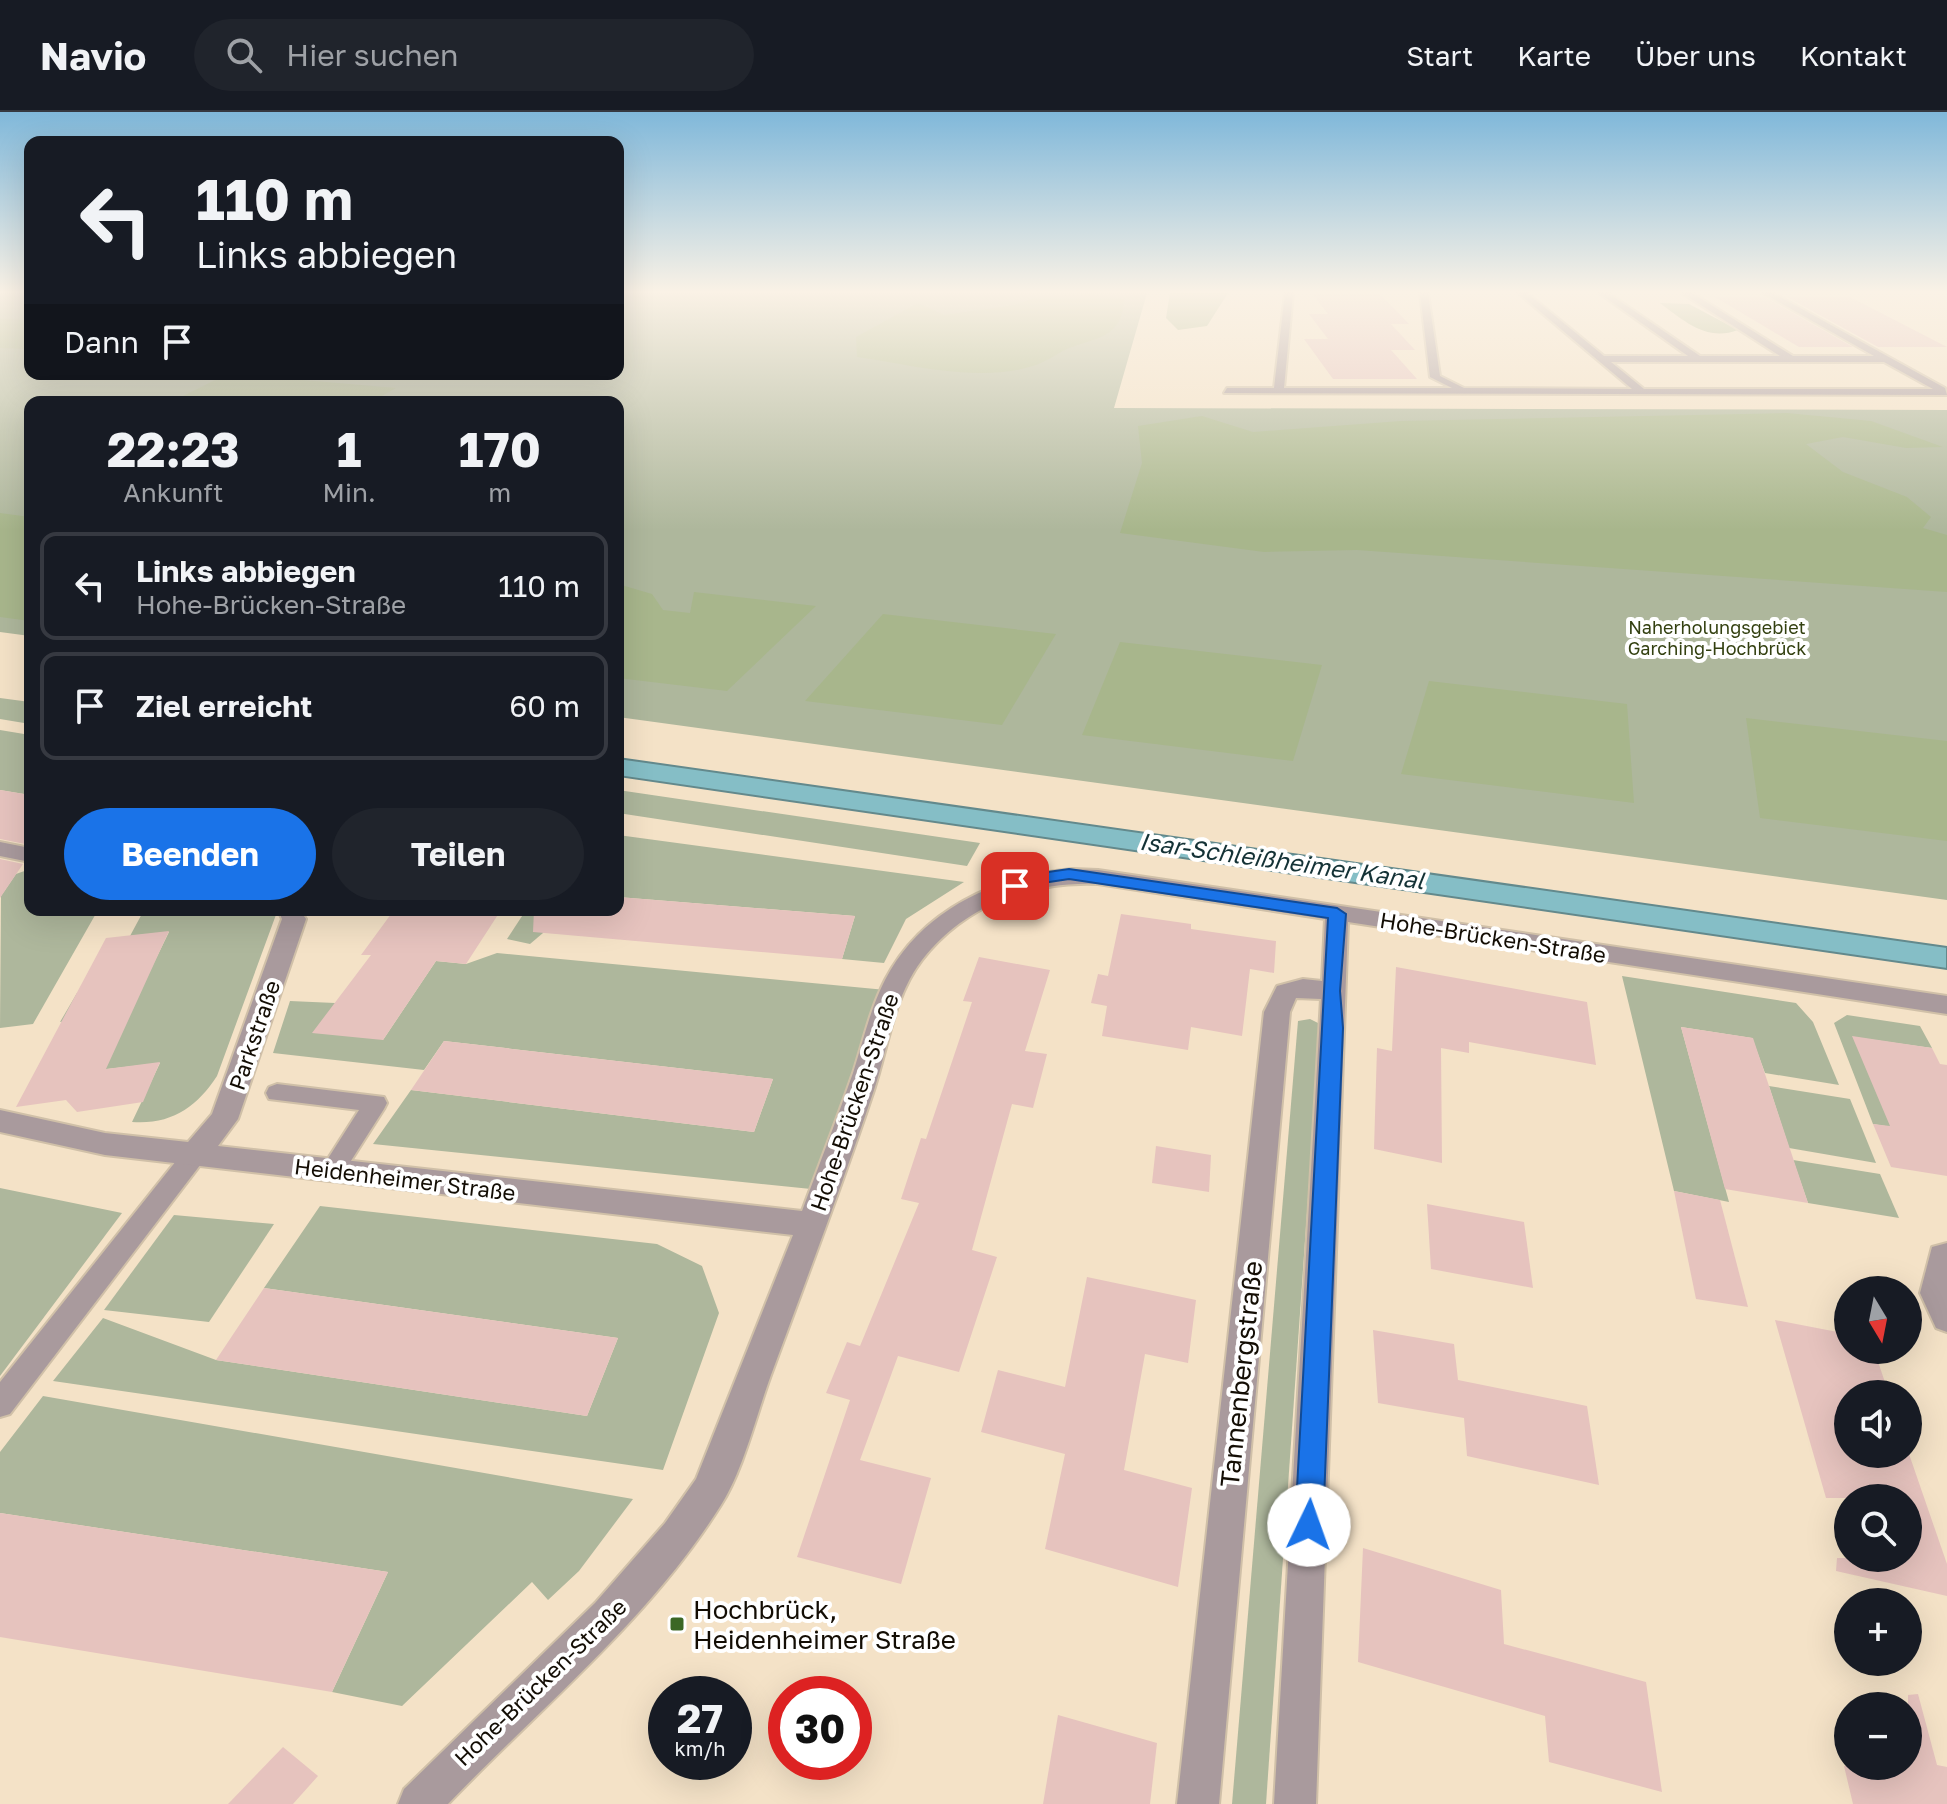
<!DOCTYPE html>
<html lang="de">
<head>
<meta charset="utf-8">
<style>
	:root { --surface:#171b24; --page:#20242c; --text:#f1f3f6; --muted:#9ea1a6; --line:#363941; --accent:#1a73e8 }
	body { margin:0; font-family:"Golos Text",sans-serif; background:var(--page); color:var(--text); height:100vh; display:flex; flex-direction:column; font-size:30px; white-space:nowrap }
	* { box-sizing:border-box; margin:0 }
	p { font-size:26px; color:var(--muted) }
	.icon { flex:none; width:44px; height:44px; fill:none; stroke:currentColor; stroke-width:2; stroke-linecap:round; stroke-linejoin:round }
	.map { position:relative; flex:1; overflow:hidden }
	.drawer { position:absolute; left:24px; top:284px; width:600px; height:520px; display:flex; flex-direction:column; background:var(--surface); border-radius:16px; box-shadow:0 8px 32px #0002 }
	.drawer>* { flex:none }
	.top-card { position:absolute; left:24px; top:24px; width:600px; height:244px; border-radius:16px; box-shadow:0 8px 32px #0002; background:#171b24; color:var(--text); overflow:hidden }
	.needle { width:52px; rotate:170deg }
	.buttons { position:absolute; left:1834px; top:1164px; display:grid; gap:16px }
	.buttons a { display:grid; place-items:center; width:88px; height:88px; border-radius:50%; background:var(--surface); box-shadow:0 8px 32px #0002; font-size:40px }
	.speed { position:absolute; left:648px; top:1564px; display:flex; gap:16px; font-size:40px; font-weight:700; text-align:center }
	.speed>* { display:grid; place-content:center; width:104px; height:104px; border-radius:50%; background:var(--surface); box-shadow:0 8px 32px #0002; line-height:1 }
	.speed small { font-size:20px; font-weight:400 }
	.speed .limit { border:12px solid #d22; background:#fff; color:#111 }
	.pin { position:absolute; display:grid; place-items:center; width:68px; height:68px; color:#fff; margin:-34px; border-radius:16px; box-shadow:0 4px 12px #0006 }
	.me { position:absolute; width:88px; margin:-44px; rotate:3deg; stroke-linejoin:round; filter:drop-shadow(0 0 6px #0008) }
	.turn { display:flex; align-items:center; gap:28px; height:168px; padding:0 40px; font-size:36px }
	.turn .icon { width:104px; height:104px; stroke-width:2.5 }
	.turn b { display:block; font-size:56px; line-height:68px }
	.then { display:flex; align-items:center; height:76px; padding:0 40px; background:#0003; gap:16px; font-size:30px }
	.eta { display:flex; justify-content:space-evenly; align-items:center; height:136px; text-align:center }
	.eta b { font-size:48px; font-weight:700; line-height:56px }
	.primary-button { display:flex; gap:16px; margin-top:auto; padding:16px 40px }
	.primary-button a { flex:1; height:92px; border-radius:48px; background:var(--accent); color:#fff; font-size:32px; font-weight:700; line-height:92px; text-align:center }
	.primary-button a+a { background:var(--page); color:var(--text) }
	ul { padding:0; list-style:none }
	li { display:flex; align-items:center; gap:24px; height:108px; margin:0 16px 12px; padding:0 24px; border:4px solid var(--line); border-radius:16px }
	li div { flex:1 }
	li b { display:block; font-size:30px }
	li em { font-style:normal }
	header { display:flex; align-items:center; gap:48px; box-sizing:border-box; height:112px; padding:0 40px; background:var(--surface); border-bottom:2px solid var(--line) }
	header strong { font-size:38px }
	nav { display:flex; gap:44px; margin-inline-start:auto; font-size:28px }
	.search { width:560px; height:72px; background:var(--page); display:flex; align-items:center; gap:20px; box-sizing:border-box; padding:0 28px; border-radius:44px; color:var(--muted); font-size:30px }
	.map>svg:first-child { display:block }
	.green { fill:#aeb79c }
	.forest { fill:#a8b68c }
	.water { fill:#85bec6; stroke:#63898c; stroke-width:2 }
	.building { fill:#e6c3be }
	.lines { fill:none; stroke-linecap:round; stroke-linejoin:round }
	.lane-casing { stroke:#d0c0a8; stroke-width:4 }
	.street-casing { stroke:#d0c0a8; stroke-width:4 }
	.lane { fill:#a99a9d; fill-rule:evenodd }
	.street { fill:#a99a9d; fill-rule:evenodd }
	.route { fill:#1a73e8; stroke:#114b97; stroke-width:2 }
	.poi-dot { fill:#3b6725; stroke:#fff; stroke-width:3 }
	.labels { text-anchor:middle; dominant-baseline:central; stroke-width:8; stroke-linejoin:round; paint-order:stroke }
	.far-park-label { font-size:18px; fill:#334010; stroke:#fff }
	.street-label { font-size:22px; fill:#130d04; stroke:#fff }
	.water-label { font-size:24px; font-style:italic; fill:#143236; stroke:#fff }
	.near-street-label { font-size:26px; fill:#130d04; stroke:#fff }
	.near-poi-label { font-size:26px; fill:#130d04; stroke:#fff; text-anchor:start }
</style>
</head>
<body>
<header>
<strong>Navio</strong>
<div class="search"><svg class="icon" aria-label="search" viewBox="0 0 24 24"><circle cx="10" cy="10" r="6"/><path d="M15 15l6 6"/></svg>Hier suchen</div>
<nav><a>Start</a><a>Karte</a><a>Über uns</a><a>Kontakt</a></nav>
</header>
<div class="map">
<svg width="1947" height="1692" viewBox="0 0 1947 1692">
	<rect width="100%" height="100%" fill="#f4e2c7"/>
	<g class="green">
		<polygon points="0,181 30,181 30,262 618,262 618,181 1147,181 1114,296 1947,298 1947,788 618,605 618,290 30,290 30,524 0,520"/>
		<polygon points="0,586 30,590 30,612 0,607"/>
		<polygon points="0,618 30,623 30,683 0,678"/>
		<polygon points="618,678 980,731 967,754 618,701"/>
		<polygon points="618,723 964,770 906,807 884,851 842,847 855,804 618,785"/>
		<polygon points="30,757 30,798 98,798 33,912 0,916 1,784 16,762"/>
		<path d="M 144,798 L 277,800 L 217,964 C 197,995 171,1013 132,1010 L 160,951 L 98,958 L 130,901 L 60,910 L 77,881 L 143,873 L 169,820 L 130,824 Z"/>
		<polygon points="526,798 556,798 543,821 530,832 507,827"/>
		<polygon points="497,841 886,878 811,1077 373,1032 411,978 754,1020 773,967 444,929 424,958 273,941 290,889 335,891 383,928 436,849 466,852"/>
		<polygon points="1622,864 1796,891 1813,910 1839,973 1765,961 1752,926 1681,915 1729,1090 1674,1079"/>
		<polygon points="1847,903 1920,914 1932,936 1853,925 1947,1024 1873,1012 1834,911"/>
		<polygon points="1310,907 1320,912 1266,1692 1232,1692 1298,909"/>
		<polygon points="1769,974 1850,987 1876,1051 1789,1036"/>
		<polygon points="1793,1048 1880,1062 1899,1106 1808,1091"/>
		<polygon points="0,1076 122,1101 0,1264"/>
		<polygon points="320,1094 657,1132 702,1154 719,1201 663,1358 53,1269 103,1206 216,1248 587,1304 618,1226 264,1176"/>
		<polygon points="174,1103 274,1112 209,1210 104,1198"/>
		<polygon points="43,1284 633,1387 579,1459 548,1488 532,1470 402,1594 332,1580 388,1460 0,1401 0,1340"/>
	</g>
	<g class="forest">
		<polygon points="1170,181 1228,181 1207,214 1178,218 1166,206"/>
		<path d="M 1088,182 L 1124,187 C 1123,223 1101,225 1072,235 C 1058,240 1047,250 1033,254 C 978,271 913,253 857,245 L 856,225 L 918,191 L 944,203 L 1014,193 L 1039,185 Z"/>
		<path d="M 1660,191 L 1689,192 L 1738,218 C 1707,230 1684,209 1660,191 Z"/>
		<polygon points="0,207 30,208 30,237 0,236"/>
		<polygon points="227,262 233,262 396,276 371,290 171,290"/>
		<polygon points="1787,301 1871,309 1943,335 1906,336 1843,325 1806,332 1843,360 1907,385 1931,405 1923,416 1947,423 1947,480 1357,438 1264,440 1120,421 1142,351 1138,314 1202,304 1253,320 1401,309"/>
		<polygon points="0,401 30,405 30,509 0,505"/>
		<polygon points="618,472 652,482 663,498 690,501 694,480 816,494 727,579 618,566"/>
		<polygon points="883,502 1056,522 1002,613 805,589"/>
		<polygon points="1120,530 1322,553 1293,649 1082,623"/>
		<polygon points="1429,569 1627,592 1634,691 1401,662"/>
		<polygon points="1746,606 1947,629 1947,729 1760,706"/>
	</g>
	<polygon class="water" points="618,646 1947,835 1947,857 618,664"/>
	<g class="building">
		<polygon points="1312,181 1379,181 1409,212 1391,212 1415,238 1391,238 1417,267 1333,267 1304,227 1328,227 1309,202 1328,202"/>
		<polygon points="1715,185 1765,185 1853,235 1799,235"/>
		<polygon points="1787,185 1850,185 1947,235 1878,235"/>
		<polygon points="0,678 30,683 30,733 0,727"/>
		<polygon points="0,747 23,752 0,786"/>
		<polygon points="618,785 855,804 842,847 533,820 534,798 618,798"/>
		<polygon points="394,798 501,798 466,852 436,849 383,928 312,921 371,843 361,843"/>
		<polygon points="1121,802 1191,812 1191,817 1276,829 1274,861 1250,857 1242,924 1191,915 1188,938 1102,924 1107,894 1091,891 1098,862 1108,864"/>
		<polygon points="169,819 106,957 160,950 143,990 77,1000 66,988 16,995 106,826"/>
		<polygon points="979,845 1050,858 1025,939 1047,942 1033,996 1012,992 972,1138 997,1145 959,1260 898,1244 860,1348 931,1366 901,1472 797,1445 850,1288 826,1281 847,1230 860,1234 919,1091 901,1087 921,1026 926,1027 972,890 963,889"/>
		<polygon points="1396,855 1587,890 1596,953 1469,930 1469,941 1441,936 1442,1051 1374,1037 1377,936 1392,939"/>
		<polygon points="1681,915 1753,926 1808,1091 1725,1077"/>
		<polygon points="1852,924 1932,936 1940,952 1947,953 1947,1064 1891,1055 1873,1012 1890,1014"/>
		<polygon points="444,929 773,967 754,1020 411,978"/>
		<polygon points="1156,1034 1211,1043 1209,1080 1152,1071"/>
		<polygon points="1674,1079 1720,1088 1748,1195 1696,1187"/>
		<polygon points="1427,1092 1524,1110 1533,1176 1431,1157"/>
		<polygon points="1087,1165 1196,1188 1188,1251 1145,1242 1124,1358 1192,1376 1178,1475 1045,1437 1065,1342 981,1320 998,1258 1065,1275"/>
		<polygon points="264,1176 618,1226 587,1304 216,1248"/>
		<polygon points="1775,1208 1848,1222 1848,1238 1874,1238 1889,1282 1848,1282 1848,1342 1909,1342 1947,1452 1947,1484 1836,1459 1837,1446 1908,1446 1908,1386 1826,1386"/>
		<polygon points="1373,1218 1454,1232 1458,1268 1587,1294 1599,1373 1467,1344 1464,1306 1378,1291"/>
		<polygon points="0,1401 388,1460 332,1580 0,1525"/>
		<polygon points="1363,1436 1501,1478 1504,1532 1646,1570 1662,1680 1549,1650 1545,1604 1358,1550"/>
		<polygon points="1918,1582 1937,1653 1947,1655 1947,1692 1853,1692 1844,1654 1908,1654 1908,1583"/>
		<polygon points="1058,1603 1157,1631 1150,1692 1043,1692"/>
		<polygon points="283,1635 318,1664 293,1692 228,1692"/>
	</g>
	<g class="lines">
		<g class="lane-casing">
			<g id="lane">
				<path d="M 1285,181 L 1293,181 L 1284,276 L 1452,276 L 1430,265 L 1420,181 L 1428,181 L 1440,264 L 1464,276 L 1632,277 L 1518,181 L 1527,181 L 1604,244 L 1688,244 L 1599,181 L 1608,181 L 1700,244 L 1780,244 L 1682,181 L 1692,181 L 1793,244 L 1874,244 L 1763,181 L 1773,181 L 1945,276 L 1947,283 L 1224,281 L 1227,276 L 1274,276 ZM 1611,250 L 1884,250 L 1933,277 L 1644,277 Z"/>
				<polygon points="277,972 384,985 387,991 384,997 340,1066 332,1069 324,1066 320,1059 359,998 269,987 266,981 269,975"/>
				<polygon points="196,1032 204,1034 208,1041 204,1048 10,1302 0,1305 0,1270 188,1034"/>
			</g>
		</g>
		<g class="street-casing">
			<g id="street">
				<polygon points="0,730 30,736 30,750 0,744"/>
				<path d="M 1072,757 L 1098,758 L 1947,884 L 1947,902 L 1348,810 L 1316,1692 L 1274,1692 L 1321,887 L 1296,886 L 1290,900 L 1219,1692 L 1177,1692 L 1264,900 L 1277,874 L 1303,867 L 1322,869 L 1325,807 L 1098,772 C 1030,769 965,793 922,848 C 894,884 888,936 874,978 C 842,1074 806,1168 771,1263 C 757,1301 743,1359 721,1393 C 649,1508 541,1595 448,1692 L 398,1692 L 404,1677 L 595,1491 L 665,1411 L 696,1367 L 793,1123 L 105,1043 L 0,1020 L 0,998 L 105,1021 L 188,1030 L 212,1002 L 282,807 L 278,798 L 300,798 L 306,807 L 238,1007 L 218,1034 L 802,1099 C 819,1053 837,1007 853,961 C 863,930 870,897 885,868 C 922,797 996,764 1072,757 Z"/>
				<polygon points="1947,1131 1947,1220 1936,1216 1920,1181 1932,1135"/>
			</g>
		</g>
		<use href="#lane" class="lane"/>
		<use href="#street" class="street"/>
	</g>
	<linearGradient id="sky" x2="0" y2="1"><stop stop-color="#80b8da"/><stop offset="0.43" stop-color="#faf2e6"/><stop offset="1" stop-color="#faf2e6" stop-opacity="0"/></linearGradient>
	<rect width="1947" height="418" fill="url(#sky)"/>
	<polygon class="route" points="1069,757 1337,796 1346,802 1340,879 1343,916 1323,1413 1319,1423 1309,1427 1299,1423 1295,1413 1328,806 1069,767 1036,772 1015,779 1006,774 1027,763"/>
	<rect class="poi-dot" x="669" y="1504" width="16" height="16" rx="4"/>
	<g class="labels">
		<g class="far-park-label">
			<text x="1717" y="515">Naherholungsgebiet<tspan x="1717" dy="21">Garching-Hochbrück</tspan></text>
		</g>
		<g class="street-label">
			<text transform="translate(1493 825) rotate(9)">Hohe-Brücken-Straße</text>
			<text transform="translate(254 923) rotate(-71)">Parkstraße</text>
			<text transform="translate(854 990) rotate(-71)">Hohe-Brücken-Straße</text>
			<text transform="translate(405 1067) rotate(7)">Heidenheimer Straße</text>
			<text transform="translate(540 1570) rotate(-44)">Hohe-Brücken-Straße</text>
		</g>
		<g class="water-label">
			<text transform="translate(1282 748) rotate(8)">Isar-Schleißheimer Kanal</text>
		</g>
		<g class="near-street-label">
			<text transform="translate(1241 1262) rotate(-84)">Tannenbergstraße</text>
		</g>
		<g class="near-poi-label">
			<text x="693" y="1497">Hochbrück,<tspan x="693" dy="30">Heidenheimer Straße</tspan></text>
		</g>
	</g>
</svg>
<div class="buttons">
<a><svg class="needle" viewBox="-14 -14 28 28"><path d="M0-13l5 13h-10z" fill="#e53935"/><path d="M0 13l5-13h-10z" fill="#9ea1a6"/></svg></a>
<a><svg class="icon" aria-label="sound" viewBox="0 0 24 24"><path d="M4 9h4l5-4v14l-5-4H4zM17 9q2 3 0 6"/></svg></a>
<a><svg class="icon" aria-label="search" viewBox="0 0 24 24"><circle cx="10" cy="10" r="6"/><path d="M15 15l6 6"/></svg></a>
<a>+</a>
<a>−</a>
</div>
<div class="speed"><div>27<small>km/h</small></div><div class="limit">30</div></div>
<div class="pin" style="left:1015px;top:774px;background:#d93025"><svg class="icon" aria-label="arrive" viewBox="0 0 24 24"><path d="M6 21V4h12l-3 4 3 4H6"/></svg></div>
<svg class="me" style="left:1309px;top:1413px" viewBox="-20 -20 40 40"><circle r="19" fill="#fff"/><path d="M0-13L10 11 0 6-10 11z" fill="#1a73e8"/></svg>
<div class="top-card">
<div class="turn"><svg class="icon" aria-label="left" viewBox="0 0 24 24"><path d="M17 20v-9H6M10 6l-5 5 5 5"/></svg><div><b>110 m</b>Links abbiegen</div></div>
<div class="then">Dann<svg class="icon" aria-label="arrive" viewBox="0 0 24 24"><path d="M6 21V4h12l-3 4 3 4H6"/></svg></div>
</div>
<section class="drawer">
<div class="eta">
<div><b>22:23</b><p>Ankunft</p></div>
<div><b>1</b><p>Min.</p></div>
<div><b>170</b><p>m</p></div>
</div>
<ul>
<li><svg class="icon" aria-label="left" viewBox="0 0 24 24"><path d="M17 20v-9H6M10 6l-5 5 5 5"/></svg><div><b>Links abbiegen</b><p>Hohe-Brücken-Straße</p></div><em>110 m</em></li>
<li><svg class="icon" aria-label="arrive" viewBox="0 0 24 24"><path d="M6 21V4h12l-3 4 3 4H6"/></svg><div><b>Ziel erreicht</b></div><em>60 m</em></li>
</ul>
<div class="primary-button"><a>Beenden</a><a>Teilen</a></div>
</section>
</div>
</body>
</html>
